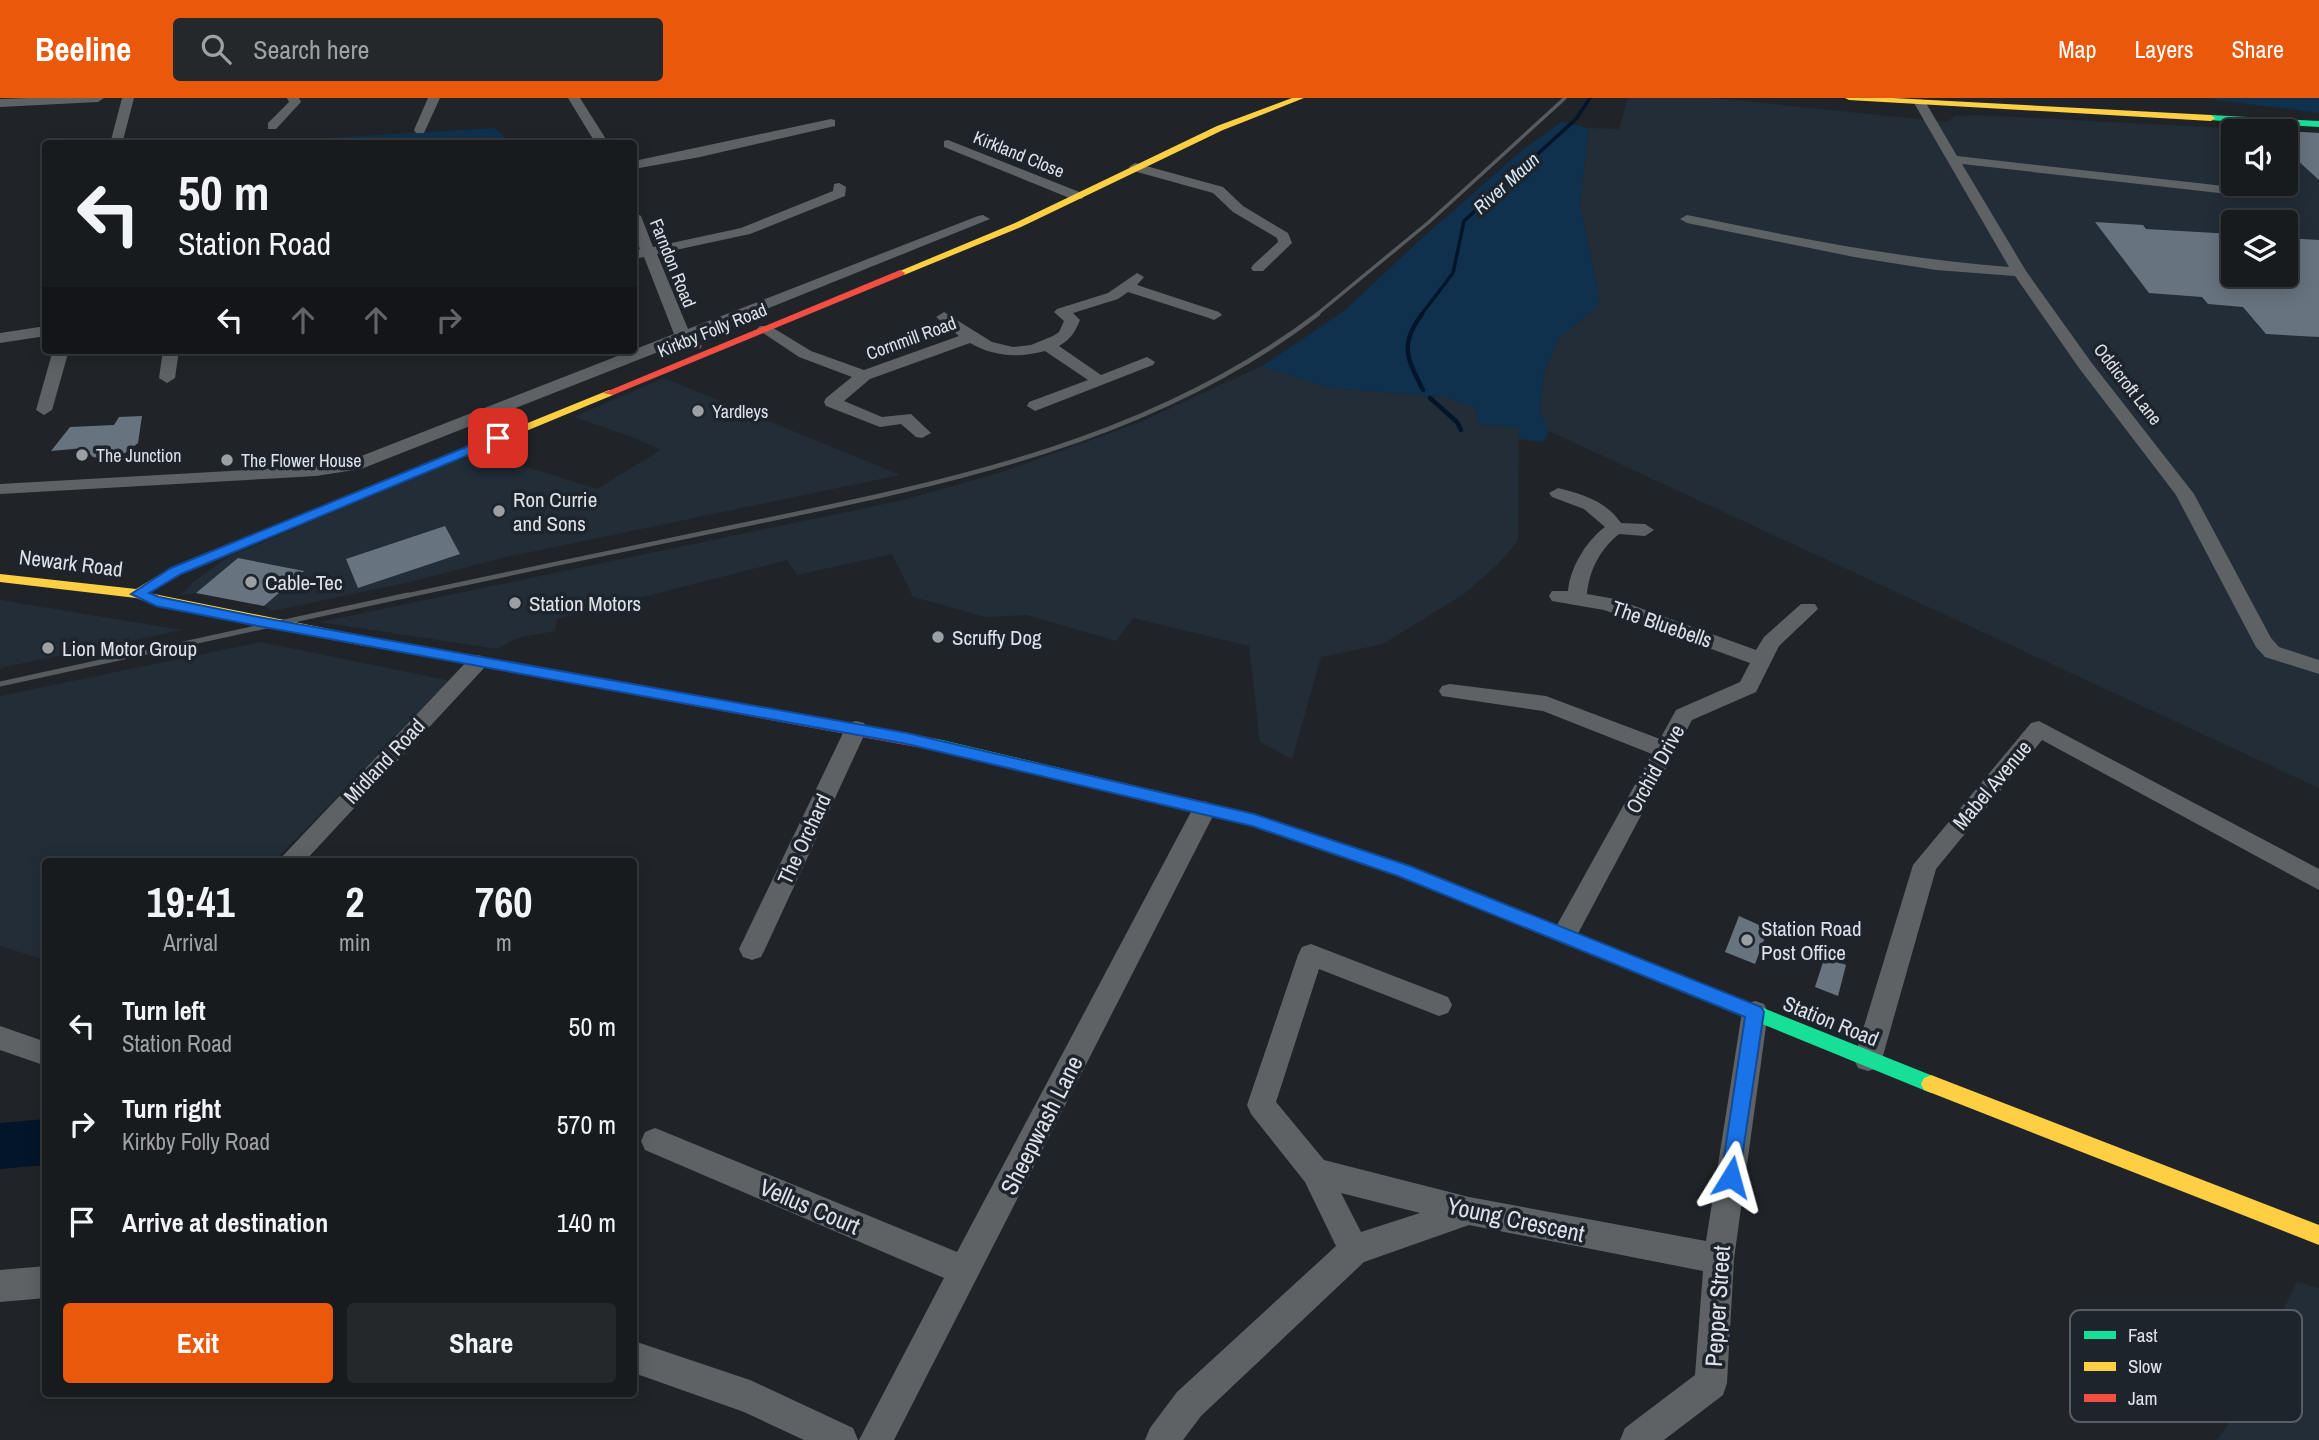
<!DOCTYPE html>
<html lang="en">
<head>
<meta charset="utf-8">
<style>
	:root { --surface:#181b1e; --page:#25282b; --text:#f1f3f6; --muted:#9fa1a4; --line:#36393c; --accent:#ea580c }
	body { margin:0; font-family:"Archivo Narrow",sans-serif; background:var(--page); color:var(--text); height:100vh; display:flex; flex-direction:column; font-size:26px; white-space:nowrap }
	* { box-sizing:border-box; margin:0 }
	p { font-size:23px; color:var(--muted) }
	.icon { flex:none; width:38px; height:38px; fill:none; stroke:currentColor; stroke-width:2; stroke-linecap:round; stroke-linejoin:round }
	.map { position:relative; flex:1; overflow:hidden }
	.panel { position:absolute; left:42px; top:760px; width:595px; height:539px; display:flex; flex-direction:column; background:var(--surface); border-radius:7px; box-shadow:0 4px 18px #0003,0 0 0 2px var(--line) }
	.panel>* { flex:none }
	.hud { position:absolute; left:42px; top:42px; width:595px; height:214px; border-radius:7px; box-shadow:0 4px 18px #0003,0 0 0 2px var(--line); background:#181b1e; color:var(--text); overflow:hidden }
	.buttons { position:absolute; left:2221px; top:21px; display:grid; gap:14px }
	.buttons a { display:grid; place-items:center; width:77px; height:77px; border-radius:7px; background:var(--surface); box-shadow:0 4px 18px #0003,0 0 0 2px var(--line); font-size:35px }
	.pin { position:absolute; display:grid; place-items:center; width:60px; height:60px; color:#fff; margin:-30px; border-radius:14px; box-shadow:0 4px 10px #0006 }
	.me { position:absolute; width:77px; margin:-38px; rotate:8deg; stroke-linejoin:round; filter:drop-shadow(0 0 5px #0008) }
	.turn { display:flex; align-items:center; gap:24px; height:147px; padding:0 21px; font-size:32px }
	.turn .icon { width:91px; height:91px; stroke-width:2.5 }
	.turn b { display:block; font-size:49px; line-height:60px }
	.lanes { display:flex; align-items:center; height:66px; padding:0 21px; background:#0003; justify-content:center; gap:35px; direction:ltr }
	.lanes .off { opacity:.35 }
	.eta { display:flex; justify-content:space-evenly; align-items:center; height:119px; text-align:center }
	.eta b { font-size:42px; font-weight:700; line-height:49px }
	.button { display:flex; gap:14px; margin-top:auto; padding:14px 21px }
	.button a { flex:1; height:80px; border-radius:7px; background:var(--accent); color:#fff; font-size:28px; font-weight:700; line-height:80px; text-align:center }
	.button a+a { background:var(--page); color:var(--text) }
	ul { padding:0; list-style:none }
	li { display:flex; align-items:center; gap:21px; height:98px; padding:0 21px }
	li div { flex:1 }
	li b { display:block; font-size:26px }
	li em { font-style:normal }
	header { display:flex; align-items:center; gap:42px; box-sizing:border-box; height:98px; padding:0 35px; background:var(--accent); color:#fff }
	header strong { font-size:33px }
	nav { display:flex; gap:38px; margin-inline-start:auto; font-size:24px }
	.search { width:490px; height:63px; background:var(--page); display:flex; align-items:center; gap:18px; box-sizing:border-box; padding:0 24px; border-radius:7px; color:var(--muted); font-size:26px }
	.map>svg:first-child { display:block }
	.built { fill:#222d38; fill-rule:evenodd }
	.green { fill:#10314d }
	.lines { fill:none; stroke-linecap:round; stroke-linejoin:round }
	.stream-far1 { stroke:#03152a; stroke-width:3.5 }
	.stream { stroke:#03152a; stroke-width:4.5 }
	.river { fill:#03152a; fill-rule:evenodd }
	.building { fill:#67737f }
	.street { fill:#5f6265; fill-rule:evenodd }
	.fast { fill:#16e098; fill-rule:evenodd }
	.slow { fill:#ffcf43; fill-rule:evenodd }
	.jam { fill:#f24e42; fill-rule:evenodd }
	.rail-far2 { stroke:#575b5e; stroke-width:3.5 }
	.rail-far1 { stroke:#575b5e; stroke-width:4.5 }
	.rail { stroke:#575b5e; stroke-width:5 }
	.route { fill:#1a73e8; stroke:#114b97; stroke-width:2 }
	.poi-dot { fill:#9ba0a4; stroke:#1d242c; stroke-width:2.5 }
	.labels { text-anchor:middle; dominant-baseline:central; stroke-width:7; stroke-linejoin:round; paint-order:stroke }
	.far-street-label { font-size:18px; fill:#dde2e7; stroke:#1d242c }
	.far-poi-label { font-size:18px; fill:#dde2e7; stroke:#1d242c; text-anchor:start }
	.far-water-label { font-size:19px; font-style:italic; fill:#d7e6f4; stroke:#1d242c }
	.poi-label { font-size:21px; fill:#dde2e7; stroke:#1d242c; text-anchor:start }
	.street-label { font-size:21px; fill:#dde2e7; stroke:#1d242c }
	.near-street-label { font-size:24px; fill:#dde2e7; stroke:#1d242c }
	.key { fill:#1d242c; stroke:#575d64; stroke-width:2 }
	.key-label { font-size:19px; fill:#dde2e7 }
</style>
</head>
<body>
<header>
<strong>Beeline</strong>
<div class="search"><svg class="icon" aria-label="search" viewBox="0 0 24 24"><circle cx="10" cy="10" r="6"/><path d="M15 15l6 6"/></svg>Search here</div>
<nav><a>Map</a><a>Layers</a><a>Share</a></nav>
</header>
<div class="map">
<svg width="2319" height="1342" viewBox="0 0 2319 1342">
	<rect width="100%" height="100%" fill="#202428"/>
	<g class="built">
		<path d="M 1628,0 L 1713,0 L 1947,24 L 1955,18 L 1976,17 L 2319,35 L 2319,690 L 1549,333 L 1540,315 L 1544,275 L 1559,240 L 1598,208 L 1599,197 L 1580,107 L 1589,30 L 1619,31 ZM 2233,33 L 2286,33 L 2286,86 L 2233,86 ZM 2233,124 L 2286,124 L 2286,177 L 2233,177 Z"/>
		<polygon points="1262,268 1330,290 1445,299 1475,310 1478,326 1519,330 1518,443 1498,466 1464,496 1383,546 1321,559 1292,661 1260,644 1249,548 1133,520 1116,543 1027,517 986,519 913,499 892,456 797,477 787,462 557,521 555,533 517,540 497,551 320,524 899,403 1002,374 1138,325"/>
		<polygon points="664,280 900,377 502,460 410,484 272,513 264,508 196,495 181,497 193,484 228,459 456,363 486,356 597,391 661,352 635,340 574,319"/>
		<polygon points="0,502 182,532 0,570"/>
		<polygon points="261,544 451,583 274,763 46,763 45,862 0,848 0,598"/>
		<polygon points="2297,1184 2319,1190 2319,1342 2217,1342 2227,1328"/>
	</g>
	<g class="green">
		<polygon points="2202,0 2319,0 2319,15"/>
		<polygon points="1561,24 1589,30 1580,107 1599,197 1598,208 1559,240 1544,275 1540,315 1549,333 1543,344 1519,341 1519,330 1478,326 1475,310 1445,299 1330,290 1262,268 1344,213 1419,143 1520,54"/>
		<polygon points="495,30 511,45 261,46 277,43"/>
	</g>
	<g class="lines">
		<polyline class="stream-far1" points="1421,217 1453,175 1464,123 1576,21 1590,0"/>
		<g class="stream">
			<path d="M 1422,216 C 1399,247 1407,260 1423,292"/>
			<polyline points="1430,300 1457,324 1461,332"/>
		</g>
		<polygon class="river" points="46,1021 46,1067 0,1071 0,1025"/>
	</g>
	<g class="building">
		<polygon points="2286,33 2319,35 2319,82 2286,52"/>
		<polygon points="2095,124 2143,127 2146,131 2233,136 2233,177 2286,177 2286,140 2319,142 2319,239 2266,236 2243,209 2208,206 2202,199 2149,195"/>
		<polygon points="142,318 138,345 125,355 105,361 93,359 84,350 51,353 70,329 114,327 119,319"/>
		<polygon points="445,428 460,456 358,490 346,461"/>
		<polygon points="238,460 304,473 264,508 196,495"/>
		<polygon points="1739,818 1768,831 1755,866 1725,854"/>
		<polygon points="1825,858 1846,867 1838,898 1815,889"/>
	</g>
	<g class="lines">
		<g class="street">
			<polygon points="29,0 104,0 98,4 0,9 0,1"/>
			<polygon points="122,0 134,0 122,46 110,46"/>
			<polygon points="287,0 299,0 301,4 276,31 268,31 268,25 289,4"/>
			<polygon points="428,0 440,0 424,35 416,35 414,32"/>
			<polygon points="568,0 580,0 609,46 596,46"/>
			<path d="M 1920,1 L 1926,5 L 1957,58 L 2242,90 L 2244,93 L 2237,97 L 1962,66 L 2026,173 L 2091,264 L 2194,396 L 2271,540 L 2279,549 L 2319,562 L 2319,576 L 2265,559 L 2256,549 L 2176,397 L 2079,270 L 2015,178 L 1936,172 L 1854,159 L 1687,125 L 1680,121 L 1687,117 C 1794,139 1900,161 2009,169 L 1914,5 Z"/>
			<polygon points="831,21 835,22 835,28 700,59 634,71 634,63"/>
			<polygon points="948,42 1082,95 1084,98 1082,101 1072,101 944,49 944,43"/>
			<polygon points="1135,65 1223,89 1243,108 1288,135 1292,145 1263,173 1253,173 1251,170 1253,167 1278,144 1277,140 1233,114 1213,95 1130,72 1129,69"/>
			<polygon points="839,85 846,89 845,98 750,136 657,156 688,231 978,118 983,117 990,121 694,240 702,248 700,251 688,251 681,245 361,371 316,378 0,396 0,386 316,368 351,362 674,236 644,159 634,161 634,153 640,151 634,134 634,114 641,118 653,149 741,130 833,93 834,86"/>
			<path d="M 1137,175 L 1144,179 L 1137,187 L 1219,214 L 1222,217 L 1214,222 L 1209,220 L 1128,194 L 1118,201 L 1073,215 L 1080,222 C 1075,234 1071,241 1059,248 L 1101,277 L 1147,259 L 1155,264 L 1153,267 L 1035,313 L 1027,308 L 1029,304 L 1088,282 L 1045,253 C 1018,260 995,259 970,245 L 870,281 L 844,303 L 882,319 L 911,316 L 931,335 L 922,340 L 916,339 L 901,326 L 880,329 L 826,308 L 824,304 L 826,300 L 852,279 L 799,259 L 757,231 L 760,228 L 770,228 L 811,253 L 864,272 L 959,238 L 936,219 L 944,214 L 992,244 L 1013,249 L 1031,247 L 1053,238 L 1059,234 L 1064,223 L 1054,214 L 1057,211 L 1108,195 Z"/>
			<polygon points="46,228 46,238 0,245 0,235"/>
			<polygon points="53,252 69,252 52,312 44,317 36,312"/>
			<polygon points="163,252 179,252 175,280 167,285 159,280"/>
			<polygon points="345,252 368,252 357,258 345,258 343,255"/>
			<path d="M 1558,390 C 1582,396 1606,403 1621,425 L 1645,426 L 1654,432 L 1645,438 L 1619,436 C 1600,451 1589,473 1587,496 L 1615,501 L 1756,552 L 1764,539 L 1801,506 L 1815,506 L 1818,511 L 1779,548 L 1756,594 L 1692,622 L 1574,843 L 1565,846 L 1556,843 L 1552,836 L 1652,656 L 1543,613 L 1442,598 L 1439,593 L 1442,588 L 1450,586 L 1546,598 L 1660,641 L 1676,612 L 1740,584 L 1750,565 L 1604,512 L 1552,503 L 1549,498 L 1552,493 L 1568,493 C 1570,470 1586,443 1605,429 L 1584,411 L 1552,399 L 1549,395 Z"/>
			<polygon points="478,557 485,559 488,564 485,569 305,763 278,763 471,559"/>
			<polygon points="856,623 864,625 867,631 765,851 761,859 752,862 743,859 739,851 845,631 848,625"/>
			<polygon points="2039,623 2319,771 2319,792 2042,642 1936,771 1882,961 1878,970 1868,973 1858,970 1854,961 1913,767 2031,625"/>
			<polygon points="1204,703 1212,706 1216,712 894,1342 859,1342 944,1180 645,1052 641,1043 645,1034 655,1030 665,1034 957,1154 1192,712 1196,706"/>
			<path d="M 1311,846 L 1448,899 L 1452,907 L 1448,915 L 1439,918 L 1319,871 L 1276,1004 L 1324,1062 L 1469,1099 L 1706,1143 L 1742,914 L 1746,906 L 1755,903 L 1764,906 L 1768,914 L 1734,1161 L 1727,1285 L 1723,1297 L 1664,1342 L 1620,1342 L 1625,1330 L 1695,1277 L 1703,1173 L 1469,1127 L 1364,1164 L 1201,1318 L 1183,1342 L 1145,1342 L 1150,1330 L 1177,1294 L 1336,1148 L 1305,1084 L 1251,1016 L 1247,1007 L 1298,857 L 1302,849 ZM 1341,1095 L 1420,1115 L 1361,1134 Z"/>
			<polygon points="0,928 46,944 46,968 0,952"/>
			<polygon points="46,1168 46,1200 0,1204 0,1172"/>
			<polygon points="634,1243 750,1282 853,1330 858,1342 804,1342 744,1314 634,1275"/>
		</g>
		<g class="fast">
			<polygon points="2211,17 2319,23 2319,29 2208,22 2208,18"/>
			<polygon points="938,641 1242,713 1248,715 1250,719 1248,723 1242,725 933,651 930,647"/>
			<polygon points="1663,870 1938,980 1941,986 1938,992 1931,995 1657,883 1654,878 1657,873"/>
		</g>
		<g class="slow">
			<polygon points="1292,0 1304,0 1223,32 1021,129 904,177 895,175 1015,125 1217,28"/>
			<polygon points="1845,0 1893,0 2211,17 2215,20 2211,23 1849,2"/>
			<polygon points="609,292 615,295 613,297 181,476 149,495 364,538 371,543 369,546 364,548 156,507 136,500 0,484 0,476 136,491 171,470"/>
			<polygon points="1931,977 2319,1127 2319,1147 1924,992 1921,986 1924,980"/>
		</g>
		<g class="jam">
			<polygon points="900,172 905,175 904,177 613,297 603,295"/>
			<polygon points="364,538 938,641 946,647 938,653 359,546 357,543"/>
			<polygon points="1242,713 1410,768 1669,873 1672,878 1669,883 1663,886 1657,883 1398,778 1236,723 1234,719 1236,715"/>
		</g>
		<polyline class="rail-far2" points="1316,217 1429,124 1565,0"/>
		<path class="rail-far1" d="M 400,499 C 517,474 635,449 752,425 C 951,384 1154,342 1318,216"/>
		<polyline class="rail" points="0,586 408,497"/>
	</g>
	<polygon class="route" points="498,336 504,340 502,343 181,476 149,495 159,499 253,518 907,635 1254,716 1410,768 1761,909 1764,914 1738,1086 1731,1089 1724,1086 1721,1079 1745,919 1398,778 1252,728 907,646 253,527 156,508 131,496 171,470"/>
	<g class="poi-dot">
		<circle cx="698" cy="313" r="7"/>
		<circle cx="82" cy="357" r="7"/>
		<circle cx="227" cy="362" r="7"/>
		<circle cx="499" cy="413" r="7"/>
		<circle cx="251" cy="484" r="7"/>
		<circle cx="515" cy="505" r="7"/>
		<circle cx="938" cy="539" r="7"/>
		<circle cx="48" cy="550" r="7"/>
		<circle cx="1747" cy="842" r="7"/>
	</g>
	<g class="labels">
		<g class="far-street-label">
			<text transform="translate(1019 56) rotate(22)">Kirkland Close</text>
			<text transform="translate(673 165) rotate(68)">Farndon Road</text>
			<text transform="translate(712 232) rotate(-22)">Kirkby Folly Road</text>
			<text transform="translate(911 240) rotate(-20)">Cornmill Road</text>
			<text transform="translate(2128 286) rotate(52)">Oddicroft Lane</text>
		</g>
		<g class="far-poi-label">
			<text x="712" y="313">Yardleys</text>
			<text x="96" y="357">The Junction</text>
			<text x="241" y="362">The Flower House</text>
		</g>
		<g class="far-water-label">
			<text transform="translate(1506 85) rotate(-42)">River Maun</text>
		</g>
		<g class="poi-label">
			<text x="513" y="401">Ron Currie<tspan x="513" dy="24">and Sons</tspan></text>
			<text x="265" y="484">Cable-Tec</text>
			<text x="529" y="505">Station Motors</text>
			<text x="952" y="539">Scruffy Dog</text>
			<text x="62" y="550">Lion Motor Group</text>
			<text x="1761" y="830">Station Road<tspan x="1761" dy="24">Post Office</tspan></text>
		</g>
		<g class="street-label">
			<text transform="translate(71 465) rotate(7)">Newark Road</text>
			<text transform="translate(1662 526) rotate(19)">The Bluebells</text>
			<text transform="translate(384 663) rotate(-47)">Midland Road</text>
			<text transform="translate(1655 671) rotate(-61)">Orchid Drive</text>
			<text transform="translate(1992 687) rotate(-50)">Mabel Avenue</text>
			<text transform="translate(804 741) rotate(-65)">The Orchard</text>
			<text transform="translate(1831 923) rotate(22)">Station Road</text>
		</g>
		<g class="near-street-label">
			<text transform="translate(1041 1027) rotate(-63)">Sheepwash Lane</text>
			<text transform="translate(810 1108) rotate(23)">Vellus Court</text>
			<text transform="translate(1516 1121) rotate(12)">Young Crescent</text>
			<text transform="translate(1717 1208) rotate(-86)">Pepper Street</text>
		</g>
	</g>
	<rect x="2070" y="1212" width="232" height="112" rx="10" class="key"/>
	<rect x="2084" y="1233" width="32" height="8" fill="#16e098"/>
	<rect x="2084" y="1264" width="32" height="9" fill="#ffcf43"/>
	<rect x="2084" y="1296" width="32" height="8" fill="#f24e42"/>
	<g class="key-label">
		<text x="2128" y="1244">Fast</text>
		<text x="2128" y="1275">Slow</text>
		<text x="2128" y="1307">Jam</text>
	</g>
</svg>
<div class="buttons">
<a><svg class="icon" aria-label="sound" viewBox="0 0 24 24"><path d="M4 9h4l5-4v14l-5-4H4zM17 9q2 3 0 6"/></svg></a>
<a><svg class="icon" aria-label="layers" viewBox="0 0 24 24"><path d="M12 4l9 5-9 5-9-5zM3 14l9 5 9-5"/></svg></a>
</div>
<div class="pin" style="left:498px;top:340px;background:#d93025"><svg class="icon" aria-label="arrive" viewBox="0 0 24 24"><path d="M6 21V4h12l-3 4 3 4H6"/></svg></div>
<svg class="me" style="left:1731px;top:1079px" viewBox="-20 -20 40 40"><path d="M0-17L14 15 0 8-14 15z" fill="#1a73e8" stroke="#fff" stroke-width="4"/></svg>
<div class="hud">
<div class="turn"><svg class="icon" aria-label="left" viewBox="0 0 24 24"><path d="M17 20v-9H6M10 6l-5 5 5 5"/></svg><div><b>50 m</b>Station Road</div></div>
<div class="lanes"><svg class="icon" aria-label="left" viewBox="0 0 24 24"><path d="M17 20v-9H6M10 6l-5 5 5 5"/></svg><svg class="icon off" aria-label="ahead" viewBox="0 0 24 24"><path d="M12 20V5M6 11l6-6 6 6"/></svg><svg class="icon off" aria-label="ahead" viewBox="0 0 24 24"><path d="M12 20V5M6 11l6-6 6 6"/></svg><svg class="icon off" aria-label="right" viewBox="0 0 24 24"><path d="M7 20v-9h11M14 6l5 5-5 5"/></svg></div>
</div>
<section class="panel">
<div class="eta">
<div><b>19:41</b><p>Arrival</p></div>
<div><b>2</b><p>min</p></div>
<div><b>760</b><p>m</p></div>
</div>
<ul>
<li><svg class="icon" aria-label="left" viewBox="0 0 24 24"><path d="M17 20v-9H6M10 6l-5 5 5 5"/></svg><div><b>Turn left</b><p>Station Road</p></div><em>50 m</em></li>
<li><svg class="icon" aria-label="right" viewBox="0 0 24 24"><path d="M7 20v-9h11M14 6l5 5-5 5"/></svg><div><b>Turn right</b><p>Kirkby Folly Road</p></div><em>570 m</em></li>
<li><svg class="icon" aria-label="arrive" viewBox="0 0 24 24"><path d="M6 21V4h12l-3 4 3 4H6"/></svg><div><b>Arrive at destination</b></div><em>140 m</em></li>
</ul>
<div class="button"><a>Exit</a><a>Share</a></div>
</section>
</div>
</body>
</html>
